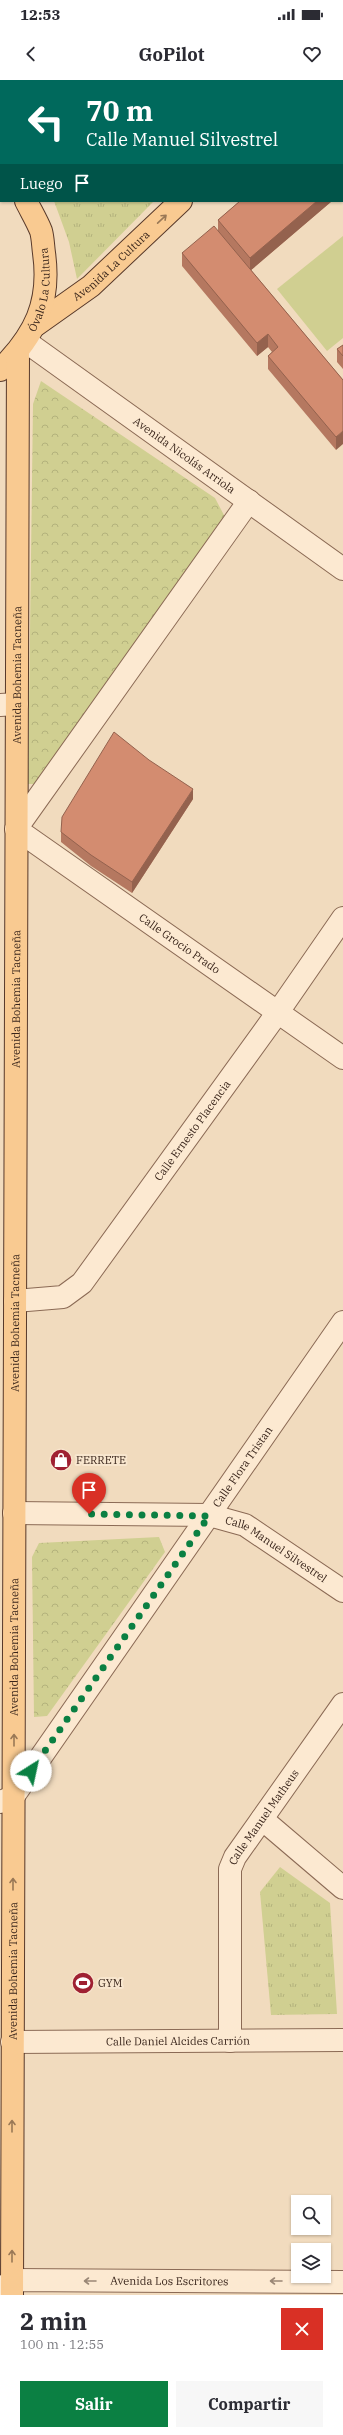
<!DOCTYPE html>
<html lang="es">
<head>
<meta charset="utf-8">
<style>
	:root { --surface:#fff; --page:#f7f7f7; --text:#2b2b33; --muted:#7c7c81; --accent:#0b8043 }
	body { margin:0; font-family:"IBM Plex Serif",serif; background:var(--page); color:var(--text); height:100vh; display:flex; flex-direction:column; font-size:15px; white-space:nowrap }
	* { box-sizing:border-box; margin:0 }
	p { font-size:13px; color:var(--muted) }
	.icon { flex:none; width:22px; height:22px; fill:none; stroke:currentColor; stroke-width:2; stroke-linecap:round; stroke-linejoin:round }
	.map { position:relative; height:2215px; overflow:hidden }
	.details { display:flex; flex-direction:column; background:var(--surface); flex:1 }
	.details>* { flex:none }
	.guide { position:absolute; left:0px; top:0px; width:343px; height:122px; box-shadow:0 1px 3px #0004; background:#00695c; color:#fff; overflow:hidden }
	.buttons { position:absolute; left:291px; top:2115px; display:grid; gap:8px }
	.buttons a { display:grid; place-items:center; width:40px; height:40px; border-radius:0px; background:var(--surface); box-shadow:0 1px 3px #0004; font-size:20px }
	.pin { position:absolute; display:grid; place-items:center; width:34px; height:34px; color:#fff; margin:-41px -17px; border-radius:50% 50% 50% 0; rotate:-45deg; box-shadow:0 0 4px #0007 }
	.pin .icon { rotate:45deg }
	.me { position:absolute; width:44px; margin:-22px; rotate:35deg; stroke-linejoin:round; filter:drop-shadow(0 0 3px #0008) }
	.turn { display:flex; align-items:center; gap:14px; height:84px; padding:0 20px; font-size:18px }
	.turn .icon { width:52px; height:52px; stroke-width:2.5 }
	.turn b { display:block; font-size:28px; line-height:34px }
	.then { display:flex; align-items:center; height:38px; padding:0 20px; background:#0003; gap:8px; font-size:15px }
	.round { display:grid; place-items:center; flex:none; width:42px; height:42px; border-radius:0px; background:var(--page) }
	.headline { display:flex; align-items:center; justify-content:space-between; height:68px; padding:0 20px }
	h1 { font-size:24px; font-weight:700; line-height:30px }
	.primary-button { display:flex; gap:8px; margin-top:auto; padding:8px 20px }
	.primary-button a { flex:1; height:46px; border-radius:0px; background:var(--accent); color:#fff; font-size:16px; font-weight:700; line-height:46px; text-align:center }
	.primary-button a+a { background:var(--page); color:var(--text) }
	.status { display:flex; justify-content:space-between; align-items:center; height:28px; padding:0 20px; background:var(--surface); direction:ltr }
	.status svg { height:11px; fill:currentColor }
	header { display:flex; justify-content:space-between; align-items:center; height:52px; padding:0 20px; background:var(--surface); font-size:18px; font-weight:700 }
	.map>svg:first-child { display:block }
	.grass { fill:url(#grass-tufts) }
	.park { fill:url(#park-crowns) }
	.garden { fill:#d0cf91 }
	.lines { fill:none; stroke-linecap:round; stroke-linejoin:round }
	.minor-casing { stroke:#8b6a55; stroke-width:24 }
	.major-casing { stroke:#58392a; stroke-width:24 }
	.minor { stroke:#fce9d1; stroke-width:22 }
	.major { stroke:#f9ca91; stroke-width:22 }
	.wall { fill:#b57860 }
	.shaded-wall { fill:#94624e }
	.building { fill:#d38c70; stroke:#94624e }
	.oneway { stroke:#997856 }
	.oneway2 { stroke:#9a8776 }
	.route { stroke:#0b8043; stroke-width:7; stroke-dasharray:0 12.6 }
	.labels { text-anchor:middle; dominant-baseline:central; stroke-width:4; stroke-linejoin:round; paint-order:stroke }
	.street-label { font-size:11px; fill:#39251b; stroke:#f8e6ce }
	.poi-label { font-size:11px; fill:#39251b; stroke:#f8e6ce; text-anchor:start }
</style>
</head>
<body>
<div class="status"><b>12:53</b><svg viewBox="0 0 49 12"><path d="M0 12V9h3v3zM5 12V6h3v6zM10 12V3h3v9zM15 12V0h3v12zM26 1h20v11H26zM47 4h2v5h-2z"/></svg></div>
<header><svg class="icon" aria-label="back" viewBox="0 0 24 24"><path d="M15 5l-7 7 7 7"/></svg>GoPilot<svg class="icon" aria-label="heart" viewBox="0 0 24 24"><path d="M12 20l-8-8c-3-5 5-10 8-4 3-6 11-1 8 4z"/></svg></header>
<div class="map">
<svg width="343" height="2215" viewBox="0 0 343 2215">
	<defs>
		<pattern id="grass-tufts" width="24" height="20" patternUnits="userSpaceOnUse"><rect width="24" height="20" fill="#d0cf91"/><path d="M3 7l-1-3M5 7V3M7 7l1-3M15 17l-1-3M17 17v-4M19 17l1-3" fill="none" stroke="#b3b27c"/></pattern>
		<pattern id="park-crowns" width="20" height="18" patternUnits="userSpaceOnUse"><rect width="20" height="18" fill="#d0cf91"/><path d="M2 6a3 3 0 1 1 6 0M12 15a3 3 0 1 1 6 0" fill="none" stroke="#b3b27c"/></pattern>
	</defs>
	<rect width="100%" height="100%" fill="#f1dbbe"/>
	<g class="grass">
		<polygon points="64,0 273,0 62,1"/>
		<polygon points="54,121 154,121 77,199 69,162"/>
		<polygon points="280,1787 330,1823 337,1934 271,1935 260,1812"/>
	</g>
	<g class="park">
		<polygon points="41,301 215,418 226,439 45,704 28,704 33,324"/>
		<polygon points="159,1457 165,1472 47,1636 34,1637 32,1477 39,1463"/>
	</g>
	<polygon class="garden" points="343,156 343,258 327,271 277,209"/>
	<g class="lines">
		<g class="minor-casing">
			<g id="minor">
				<path id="s1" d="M 25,261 L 343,489"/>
				<path id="s2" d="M 249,421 L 16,749 L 343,978"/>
				<polyline points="0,625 17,624"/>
				<path id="s3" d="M 15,1221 L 63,1217 L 82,1203 L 278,932 L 343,838"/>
				<path id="s4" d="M 14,1433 L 209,1435 L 245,1445 L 343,1511"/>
				<path id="s5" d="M 0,1722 L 13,1717 L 343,1242"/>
				<polyline points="262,1739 343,1808"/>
				<path id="s6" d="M 230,1961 L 230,1789 L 235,1777 L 343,1624"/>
				<path id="s7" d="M 12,1962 L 343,1960"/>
				<path id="s8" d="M 0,2210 L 12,2200 L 343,2202"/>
			</g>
		</g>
		<g class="major-casing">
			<g id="major">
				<polyline points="15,1 17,0"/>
				<polyline points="308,1 309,0"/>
				<polyline points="0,90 1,91"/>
				<path id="s9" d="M 36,245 L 91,206 L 181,121"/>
				<path id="s10" d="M 0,290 C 35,255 51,223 44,173 C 43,166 43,158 41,151 C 37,141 31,131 26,121"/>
				<path id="s11" d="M 12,2215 L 18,271"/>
			</g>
		</g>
		<use href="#minor" class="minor"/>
		<use href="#major" class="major"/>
	</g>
	<g class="wall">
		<polygon points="240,121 332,121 251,190 343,300 336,370 268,289 268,276 272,272 268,267 257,276 182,186 182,173 218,150 218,140"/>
		<polygon points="343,265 343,289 337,282 337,269"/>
		<polygon points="193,719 132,813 91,786 61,762 61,752"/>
	</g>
	<g class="shaded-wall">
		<polygon points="343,99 343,112 342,113 342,100"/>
		<polygon points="317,121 332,121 250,191 250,178"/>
		<polygon points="268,254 268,267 257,276 257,263"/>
		<polygon points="343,351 343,364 336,370 336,357"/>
		<polygon points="193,709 193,719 132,813 132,802"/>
	</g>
	<g class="building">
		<polygon points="343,33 343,99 342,100 342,34"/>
		<polygon points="240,121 317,121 250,178 218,140"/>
		<polygon points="214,146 343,300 343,351 336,357 268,276 278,267 268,254 257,263 182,173"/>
		<polygon points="343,265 343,276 337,269"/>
		<polygon points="114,652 149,680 193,709 132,802 91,775 61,752 62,737"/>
	</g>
	<defs><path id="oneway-shaft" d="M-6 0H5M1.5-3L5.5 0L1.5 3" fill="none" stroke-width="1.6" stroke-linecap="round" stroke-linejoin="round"/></defs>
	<g class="oneway">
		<use href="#oneway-shaft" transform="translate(162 139) rotate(-43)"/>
		<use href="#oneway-shaft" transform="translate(14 1660) rotate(-90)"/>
		<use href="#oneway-shaft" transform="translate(13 1804) rotate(-90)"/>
		<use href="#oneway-shaft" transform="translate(12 2046) rotate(-90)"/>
		<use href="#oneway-shaft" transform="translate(12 2176) rotate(-90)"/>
	</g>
	<g class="oneway2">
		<use href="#oneway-shaft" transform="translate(90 2201) rotate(-180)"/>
		<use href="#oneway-shaft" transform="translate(276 2201) rotate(-180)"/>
	</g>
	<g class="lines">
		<polyline class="route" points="31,1691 209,1436 89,1434"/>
	</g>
	<defs>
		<g id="shop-disc" transform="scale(1.15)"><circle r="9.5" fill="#9f2032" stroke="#f8e6ce"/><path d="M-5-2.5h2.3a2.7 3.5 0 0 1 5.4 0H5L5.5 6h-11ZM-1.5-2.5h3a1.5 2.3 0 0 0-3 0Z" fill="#fff"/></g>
		<g id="stadium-disc" transform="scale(1.15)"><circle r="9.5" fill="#9f2032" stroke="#f8e6ce"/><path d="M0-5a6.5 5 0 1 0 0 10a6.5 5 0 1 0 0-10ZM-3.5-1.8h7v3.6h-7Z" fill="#fff"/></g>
	</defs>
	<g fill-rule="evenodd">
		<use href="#shop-disc" x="61" y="1380"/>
		<use href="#stadium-disc" x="83" y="1903"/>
	</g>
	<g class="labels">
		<g class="street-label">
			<text stroke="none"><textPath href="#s9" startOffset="96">Avenida La Cultura</textPath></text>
			<text stroke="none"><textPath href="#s10" startOffset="93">Óvalo La Cultura</textPath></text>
			<text stroke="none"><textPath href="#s1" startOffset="196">Avenida Nicolás Arriola</textPath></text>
			<text stroke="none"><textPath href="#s11" startOffset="1620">Avenida Bohemia Tacneña</textPath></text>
			<text stroke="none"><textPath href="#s2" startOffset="602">Calle Grocio Prado</textPath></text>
			<text stroke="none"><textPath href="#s11" startOffset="1296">Avenida Bohemia Tacneña</textPath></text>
			<text stroke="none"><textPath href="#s3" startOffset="260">Calle Ernesto Placencia</textPath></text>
			<text stroke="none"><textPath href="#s11" startOffset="972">Avenida Bohemia Tacneña</textPath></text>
			<text stroke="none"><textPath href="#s5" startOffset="416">Calle Flora Tristan</textPath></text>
			<text stroke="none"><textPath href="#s4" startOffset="271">Calle Manuel Silvestrel</textPath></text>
			<text stroke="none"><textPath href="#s11" startOffset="648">Avenida Bohemia Tacneña</textPath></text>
			<text stroke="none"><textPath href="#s6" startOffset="234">Calle Manuel Matheus</textPath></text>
			<text stroke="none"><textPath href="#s11" startOffset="324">Avenida Bohemia Tacneña</textPath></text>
			<text stroke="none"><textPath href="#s7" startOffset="166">Calle Daniel Alcides Carrión</textPath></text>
			<text stroke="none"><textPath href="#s8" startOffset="173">Avenida Los Escritores</textPath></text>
		</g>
		<g class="poi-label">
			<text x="76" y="1380">FERRETE</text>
			<text x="98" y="1903">GYM</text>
		</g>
	</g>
</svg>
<div class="buttons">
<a><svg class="icon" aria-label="search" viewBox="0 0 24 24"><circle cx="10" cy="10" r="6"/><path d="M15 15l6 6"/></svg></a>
<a><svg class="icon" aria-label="layers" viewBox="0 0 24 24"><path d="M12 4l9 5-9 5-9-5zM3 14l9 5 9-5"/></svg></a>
</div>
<div class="pin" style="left:89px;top:1434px;background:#d93025"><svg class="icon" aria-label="arrive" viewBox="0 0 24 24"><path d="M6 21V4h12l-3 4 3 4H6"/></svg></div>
<svg class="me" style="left:31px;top:1691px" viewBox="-20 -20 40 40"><circle r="19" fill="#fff"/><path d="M0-13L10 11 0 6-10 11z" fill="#0b8043"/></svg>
<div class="guide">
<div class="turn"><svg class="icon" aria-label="left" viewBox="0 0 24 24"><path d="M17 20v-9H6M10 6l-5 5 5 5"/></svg><div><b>70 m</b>Calle Manuel Silvestrel</div></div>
<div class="then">Luego<svg class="icon" aria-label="arrive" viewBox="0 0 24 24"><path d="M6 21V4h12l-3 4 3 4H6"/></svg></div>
</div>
</div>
<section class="details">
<div class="headline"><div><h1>2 min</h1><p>100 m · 12:55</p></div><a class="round" style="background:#d93025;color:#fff"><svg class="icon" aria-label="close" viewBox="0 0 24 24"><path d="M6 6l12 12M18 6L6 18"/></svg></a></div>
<div class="primary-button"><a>Salir</a><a>Compartir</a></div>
</section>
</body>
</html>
